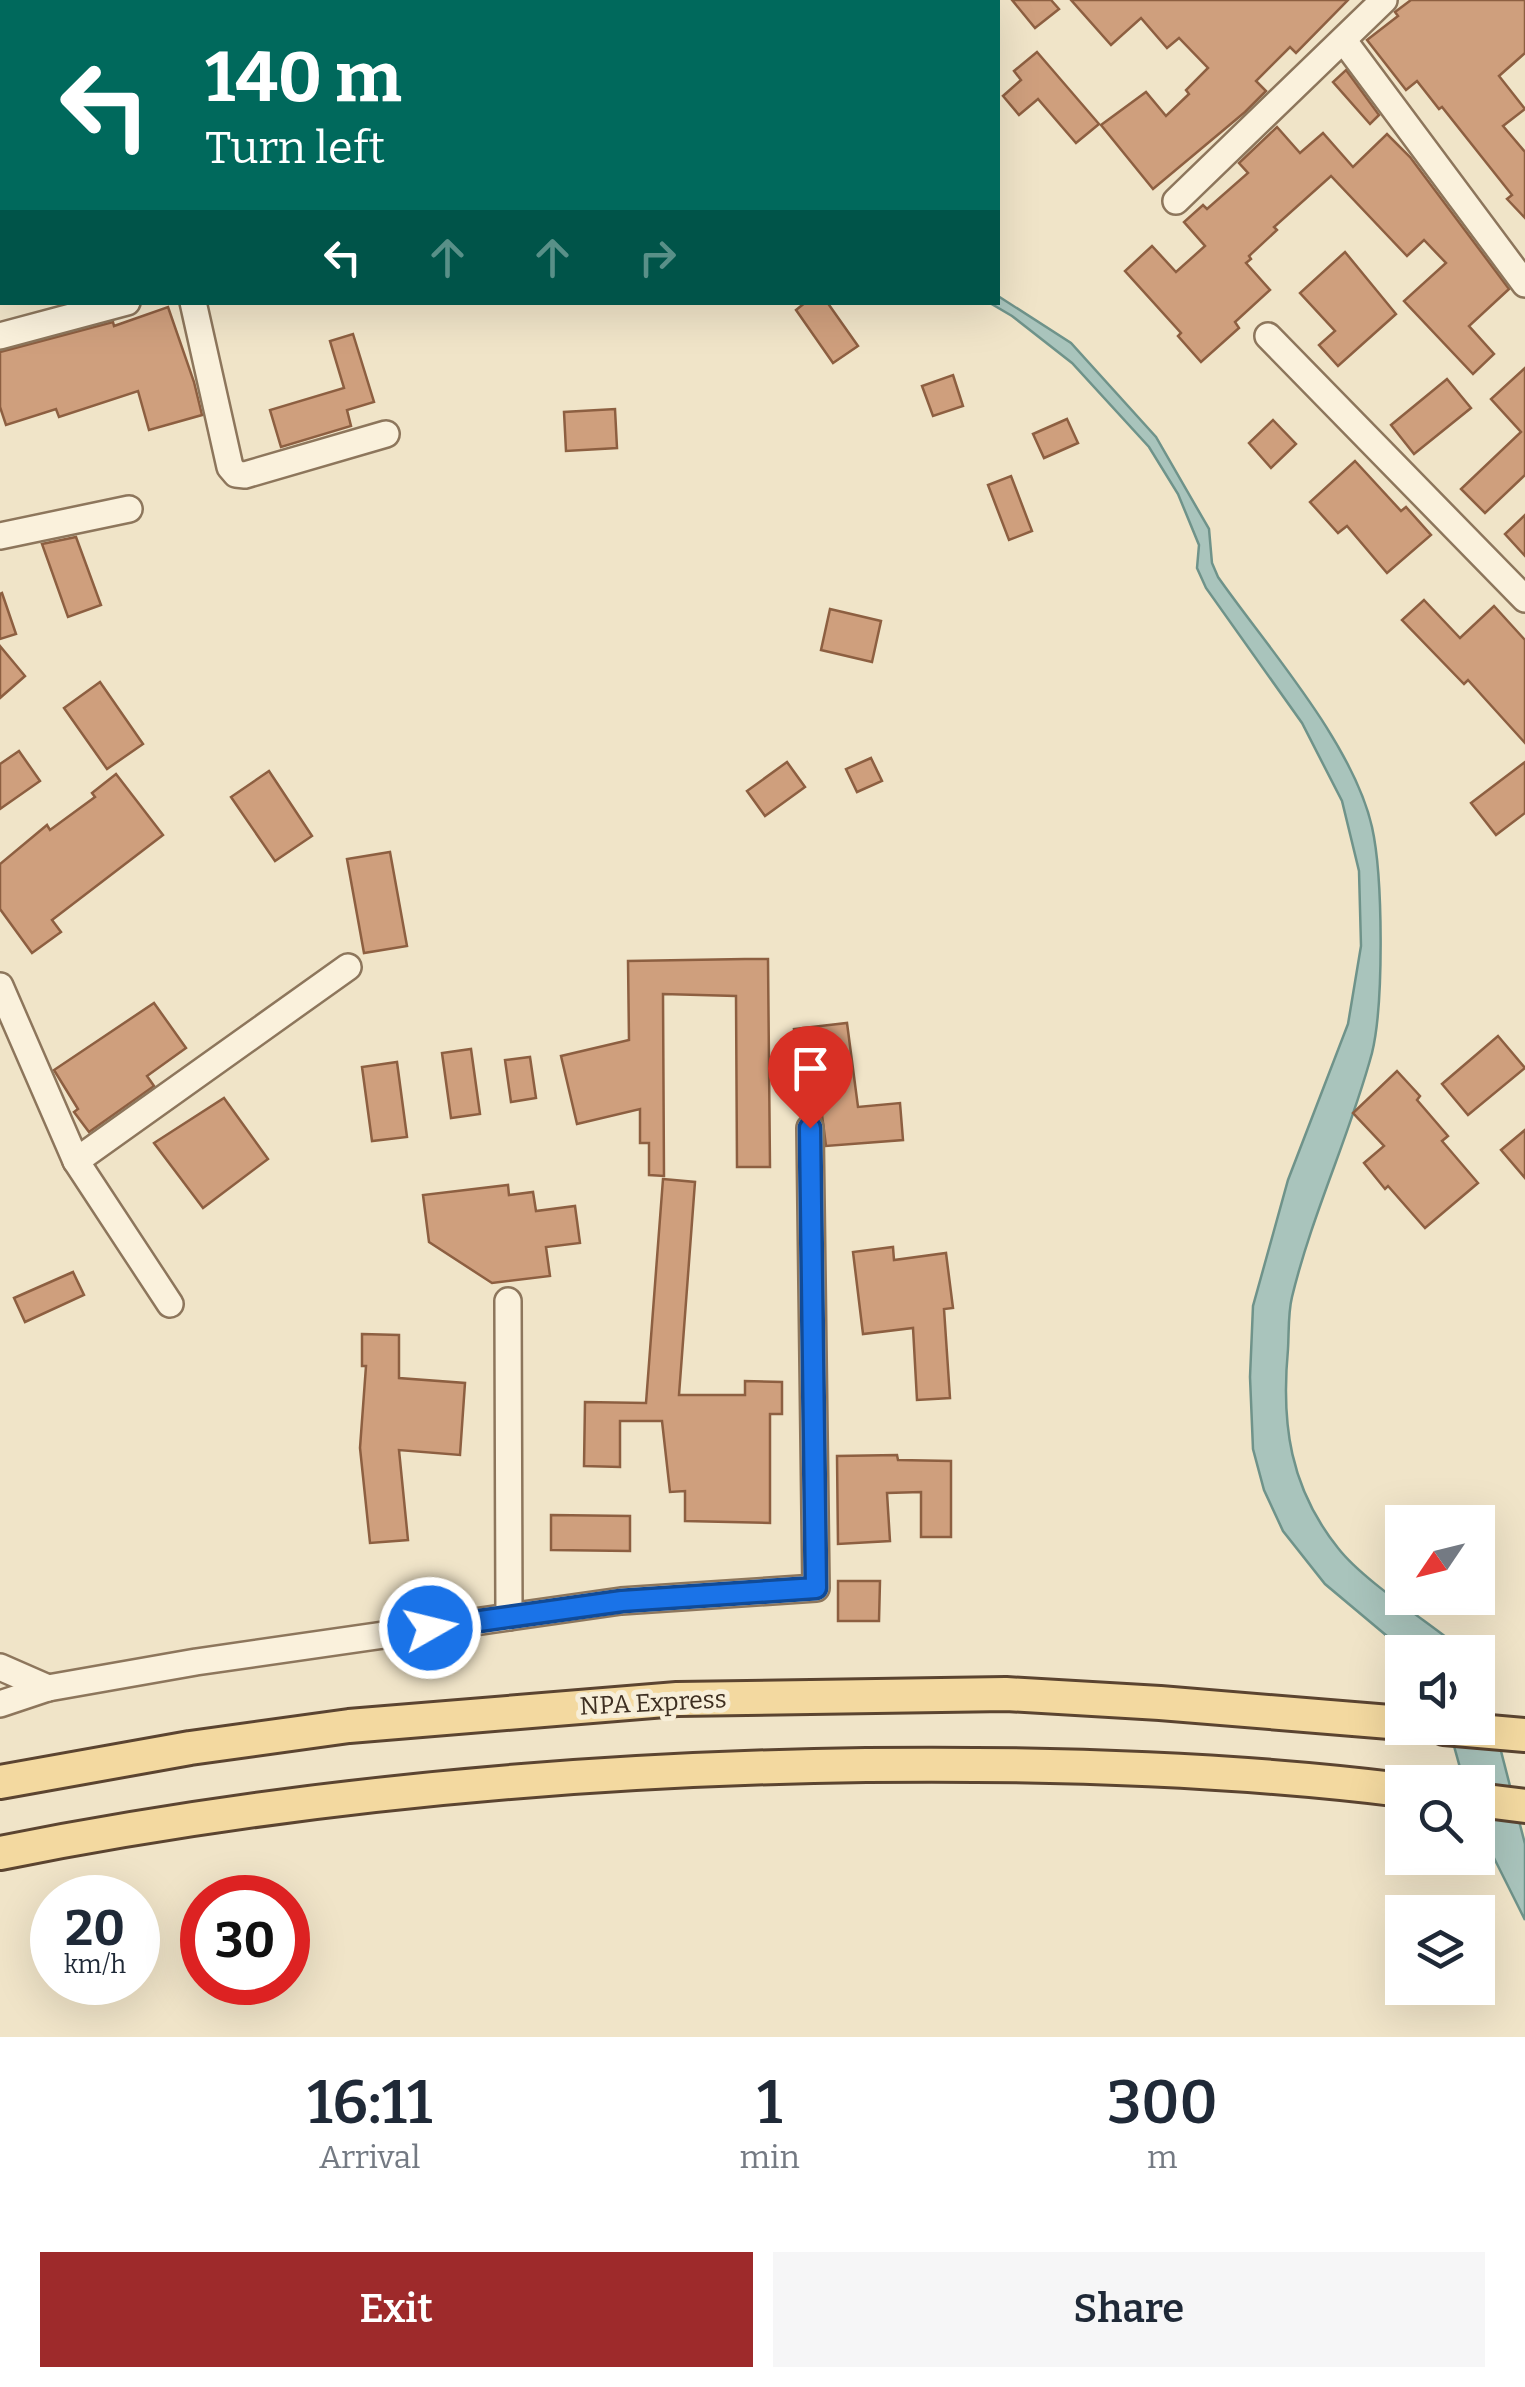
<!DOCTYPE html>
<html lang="en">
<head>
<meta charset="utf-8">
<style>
	:root { --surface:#fff; --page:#f6f6f7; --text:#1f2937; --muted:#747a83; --accent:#9e2a2b }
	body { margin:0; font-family:Bitter,serif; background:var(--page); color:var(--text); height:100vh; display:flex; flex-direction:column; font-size:38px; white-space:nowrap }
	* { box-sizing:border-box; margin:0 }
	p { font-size:32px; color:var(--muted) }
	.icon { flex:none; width:55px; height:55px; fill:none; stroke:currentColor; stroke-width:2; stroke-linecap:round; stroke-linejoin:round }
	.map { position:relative; height:2037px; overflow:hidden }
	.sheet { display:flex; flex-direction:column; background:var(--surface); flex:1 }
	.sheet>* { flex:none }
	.banner { position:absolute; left:0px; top:0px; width:1000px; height:305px; box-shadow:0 10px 40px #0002; background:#00695c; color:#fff; overflow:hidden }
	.needle { width:65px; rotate:235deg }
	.fabs { position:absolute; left:1385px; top:1505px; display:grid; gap:20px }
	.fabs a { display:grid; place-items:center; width:110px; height:110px; border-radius:0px; background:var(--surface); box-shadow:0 10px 40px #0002; font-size:50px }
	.speed { position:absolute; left:30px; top:1875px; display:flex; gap:20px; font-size:50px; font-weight:700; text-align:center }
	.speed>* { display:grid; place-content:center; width:130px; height:130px; border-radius:50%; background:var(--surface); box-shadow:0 10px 40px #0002; line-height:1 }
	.speed small { font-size:25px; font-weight:400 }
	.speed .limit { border:15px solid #d22; background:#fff; color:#111 }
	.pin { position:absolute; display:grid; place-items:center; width:85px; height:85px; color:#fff; margin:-102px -42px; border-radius:50% 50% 50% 0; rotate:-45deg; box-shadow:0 0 10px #0007 }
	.pin .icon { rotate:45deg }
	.me { position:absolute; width:110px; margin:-55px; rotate:82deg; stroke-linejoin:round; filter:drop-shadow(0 0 8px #0008) }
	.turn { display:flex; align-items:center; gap:35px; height:210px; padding:0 40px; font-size:45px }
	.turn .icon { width:130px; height:130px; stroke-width:2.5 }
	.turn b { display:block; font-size:70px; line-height:85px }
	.lanes { display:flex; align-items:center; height:95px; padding:0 40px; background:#0003; justify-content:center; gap:50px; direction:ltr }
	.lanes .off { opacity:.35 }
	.eta { display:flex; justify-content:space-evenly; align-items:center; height:170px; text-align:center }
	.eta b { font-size:60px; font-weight:600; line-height:70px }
	.cta { display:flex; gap:20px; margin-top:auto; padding:20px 40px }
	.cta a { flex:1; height:115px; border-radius:0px; background:var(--accent); color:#fff; font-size:40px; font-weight:600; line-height:115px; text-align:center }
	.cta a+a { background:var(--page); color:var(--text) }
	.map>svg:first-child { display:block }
	.water { fill:#a9c4bc; stroke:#6f938a; stroke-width:2.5 }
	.building { fill:#cf9f7d; stroke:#8d5f41; stroke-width:2.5 }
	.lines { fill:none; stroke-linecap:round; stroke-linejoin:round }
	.minor-casing { stroke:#8d765c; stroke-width:30 }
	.major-casing { stroke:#5b4430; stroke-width:38 }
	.minor { stroke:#faf1dc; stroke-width:25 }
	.major { stroke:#f3d9a0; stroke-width:32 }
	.route-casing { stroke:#114b97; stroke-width:25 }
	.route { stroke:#1a73e8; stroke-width:18 }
	.labels { text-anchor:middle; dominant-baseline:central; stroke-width:10; stroke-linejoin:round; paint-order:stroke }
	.street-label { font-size:25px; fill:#3d2e20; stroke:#f7eed8 }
</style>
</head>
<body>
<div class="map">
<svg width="1525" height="2037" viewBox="0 0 1525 2037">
	<rect width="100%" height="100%" fill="#f0e4c8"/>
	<g class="water">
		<path d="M 998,296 L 1071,343 L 1156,437 L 1209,529 L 1212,563 L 1218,577 C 1267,647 1353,743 1372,827 C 1383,876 1384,1004 1372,1053 C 1350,1135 1312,1214 1292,1297 C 1288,1313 1289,1332 1288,1349 C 1281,1424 1290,1488 1338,1548 C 1362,1579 1422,1618 1455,1644 L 1461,1652 L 1406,1652 L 1325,1584 L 1283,1531 L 1264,1490 L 1253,1449 L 1250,1377 L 1253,1306 L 1288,1180 L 1348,1024 L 1361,946 L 1359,871 L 1342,801 L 1302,723 L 1206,588 L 1197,568 L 1199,545 L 1178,494 L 1149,447 L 1072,363 L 1012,316 L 990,303 L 998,302 Z"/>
		<polygon points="1478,1679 1487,1697 1525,1844 1525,1920 1478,1826 1478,1782 1464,1782 1449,1728 1478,1728"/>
	</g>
	<g class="building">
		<polygon points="1012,0 1051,0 1059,9 1035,28"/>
		<polygon points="1071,0 1348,0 1296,53 1290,47 1256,81 1266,91 1245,112 1153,189 1101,125 1146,92 1166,116 1189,94 1186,90 1208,68 1179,38 1167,48 1141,18 1111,45"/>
		<polygon points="1411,0 1525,0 1525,53 1499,76 1525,109 1503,126 1525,152 1525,218 1507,199 1512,195 1442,107 1439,109 1417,81 1406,90 1367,40 1398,16 1395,12"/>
		<polygon points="1037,52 1099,124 1076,143 1038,99 1019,115 1003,96 1021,80 1014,71"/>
		<polygon points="1346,70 1379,115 1370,124 1333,82"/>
		<polygon points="1277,127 1300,153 1323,133 1353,167 1387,134 1410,157 1509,289 1469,326 1494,354 1473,374 1404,301 1446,263 1424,240 1407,256 1331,176 1274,227 1277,230 1249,256 1251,259 1246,263 1270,290 1235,322 1239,328 1201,362 1178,336 1181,333 1125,271 1152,246 1176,272 1205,246 1184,222 1203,205 1207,209 1248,173 1239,163"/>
		<polygon points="1345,252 1396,314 1338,366 1319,345 1335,331 1300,293"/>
		<polygon points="806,302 827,302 858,346 833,363 796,310"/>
		<polygon points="168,307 194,382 202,415 149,430 138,391 59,417 56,409 6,425 0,407 0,352 113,322 114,326"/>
		<polygon points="353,334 374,402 347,410 351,426 281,447 270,410 344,388 330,341"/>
		<polygon points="1525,368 1525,475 1485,513 1461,489 1521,432 1491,399"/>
		<polygon points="953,375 963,406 933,416 922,386"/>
		<polygon points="1447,379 1471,408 1414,454 1391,425"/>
		<polygon points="615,409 617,448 566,451 564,412"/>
		<polygon points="1067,419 1078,443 1044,458 1033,434"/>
		<polygon points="1273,420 1296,444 1271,468 1249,443"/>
		<polygon points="1355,461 1401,511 1406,507 1431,535 1387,573 1347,526 1338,533 1310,502"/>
		<polygon points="1011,476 1032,531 1009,540 988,485"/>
		<polygon points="1525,515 1525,556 1505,534"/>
		<polygon points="76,537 101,605 68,617 42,544"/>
		<polygon points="2,593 16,634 0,639 0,594"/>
		<polygon points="1424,600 1460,638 1494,606 1525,640 1525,743 1468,680 1464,684 1402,620"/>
		<polygon points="830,609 881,621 872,662 821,650"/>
		<polygon points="0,646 25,676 0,698"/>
		<polygon points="100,682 143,744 107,769 64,708"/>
		<polygon points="19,751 40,781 0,809 0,764"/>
		<polygon points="871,758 882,781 857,792 846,769"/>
		<polygon points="787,762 805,787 765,816 747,791"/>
		<polygon points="1525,762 1525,813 1496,835 1471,803"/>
		<polygon points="269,771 312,836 275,861 231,797"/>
		<polygon points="116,774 163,835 52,920 61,932 32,953 0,909 0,864 47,825 50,830 95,797 92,793"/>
		<polygon points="390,852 407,946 364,953 347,859"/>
		<polygon points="745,959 768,959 770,1167 737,1167 736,996 663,994 664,1176 649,1175 649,1143 640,1143 640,1109 577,1124 561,1056 629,1040 628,961"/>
		<polygon points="154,1003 186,1048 147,1076 154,1086 89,1132 74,1112 78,1109 54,1070"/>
		<polygon points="847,1023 858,1107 900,1103 903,1140 826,1146 818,1084 801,1086 794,1029"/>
		<polygon points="1498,1036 1525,1068 1468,1115 1442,1084"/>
		<polygon points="471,1049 480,1114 451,1118 442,1053"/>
		<polygon points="530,1057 536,1098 511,1102 505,1060"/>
		<polygon points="397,1062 407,1137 372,1141 362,1067"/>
		<polygon points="1397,1071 1420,1096 1417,1100 1448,1136 1442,1141 1478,1183 1425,1228 1388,1186 1385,1189 1364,1163 1384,1146 1353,1113"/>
		<polygon points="224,1098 268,1159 203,1208 154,1143"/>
		<polygon points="1525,1130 1525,1178 1501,1150"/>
		<polygon points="663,1179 695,1182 679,1395 745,1395 745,1381 782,1382 782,1414 770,1414 770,1523 685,1521 685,1491 670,1492 662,1421 620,1421 620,1467 584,1466 585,1402 646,1403"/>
		<polygon points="508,1185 509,1195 533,1192 536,1211 575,1206 580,1243 546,1247 550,1276 492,1283 429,1242 423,1195"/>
		<polygon points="893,1247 894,1260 946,1253 953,1308 944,1309 950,1398 917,1400 913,1328 863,1334 853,1252"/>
		<polygon points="73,1272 84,1295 25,1322 14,1298"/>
		<polygon points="362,1334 399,1335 399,1378 465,1383 460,1455 399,1450 408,1540 370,1543 360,1448 366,1366 362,1366"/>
		<polygon points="897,1455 898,1460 951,1461 951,1537 921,1537 921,1492 887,1493 890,1541 838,1544 837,1456"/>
		<polygon points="551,1515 630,1516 630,1551 551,1550"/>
		<polygon points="838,1581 880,1581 879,1621 838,1621"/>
	</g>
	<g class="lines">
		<g class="minor-casing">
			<g id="minor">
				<polyline points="301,0 308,2"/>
				<polyline points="882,2 885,0"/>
				<polyline points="1344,41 1525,284"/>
				<polyline points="1176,201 1384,0"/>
				<polyline points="193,302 230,467 236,474 245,475 386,434"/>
				<polyline points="0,336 127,302"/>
				<polyline points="1268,336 1525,599"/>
				<polyline points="0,536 129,509"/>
				<polyline points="0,986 76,1161 348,967"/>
				<polyline points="76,1161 170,1304"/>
				<polyline points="508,1301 509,1617"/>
				<polyline points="0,1667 48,1688"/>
				<polyline points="0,1704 48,1688 196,1662 621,1601 816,1588 810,1128"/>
			</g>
		</g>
		<g class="major-casing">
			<g id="major">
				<polyline points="1444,1728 1525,1735"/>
				<polyline points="0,1782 190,1748 349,1726 677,1699 1006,1694 1160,1703 1402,1723"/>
				<polyline points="1478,1800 1525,1806"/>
				<path d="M 0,1853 C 286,1796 574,1769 866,1765 C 1045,1763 1225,1768 1402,1790"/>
			</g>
		</g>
		<use href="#minor" class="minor"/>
		<use href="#major" class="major"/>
	</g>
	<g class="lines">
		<g class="route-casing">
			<polyline id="route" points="430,1628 622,1601 816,1588 810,1128"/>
		</g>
		<use href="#route" class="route"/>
	</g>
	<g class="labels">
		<g class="street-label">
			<text transform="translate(653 1703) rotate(-3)">NPA Express</text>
		</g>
	</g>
</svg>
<div class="fabs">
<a><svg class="needle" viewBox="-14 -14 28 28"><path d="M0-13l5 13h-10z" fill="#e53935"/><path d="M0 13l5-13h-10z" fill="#747a83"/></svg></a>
<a><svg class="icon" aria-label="sound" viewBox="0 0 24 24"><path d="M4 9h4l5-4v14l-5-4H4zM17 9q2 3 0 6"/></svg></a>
<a><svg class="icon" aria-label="search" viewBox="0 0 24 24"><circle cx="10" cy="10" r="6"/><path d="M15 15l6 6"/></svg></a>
<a><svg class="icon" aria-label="layers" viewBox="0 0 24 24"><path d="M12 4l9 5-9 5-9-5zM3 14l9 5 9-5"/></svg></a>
</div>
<div class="speed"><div>20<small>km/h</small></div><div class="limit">30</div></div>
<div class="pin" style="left:810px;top:1128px;background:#d93025"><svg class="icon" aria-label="arrive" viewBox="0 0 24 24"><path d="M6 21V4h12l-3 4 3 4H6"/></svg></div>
<svg class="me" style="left:430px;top:1628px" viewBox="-20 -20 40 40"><circle r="17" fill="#1a73e8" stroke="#fff" stroke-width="3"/><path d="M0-11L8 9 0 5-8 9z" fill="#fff"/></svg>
<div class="banner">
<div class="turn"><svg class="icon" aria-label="left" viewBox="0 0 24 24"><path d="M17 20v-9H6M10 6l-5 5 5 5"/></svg><div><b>140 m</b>Turn left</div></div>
<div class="lanes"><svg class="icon" aria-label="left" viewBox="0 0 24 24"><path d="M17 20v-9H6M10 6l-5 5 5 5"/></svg><svg class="icon off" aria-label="ahead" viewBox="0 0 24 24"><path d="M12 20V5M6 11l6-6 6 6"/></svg><svg class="icon off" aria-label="ahead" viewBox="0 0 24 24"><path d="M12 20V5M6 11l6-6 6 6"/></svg><svg class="icon off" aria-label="right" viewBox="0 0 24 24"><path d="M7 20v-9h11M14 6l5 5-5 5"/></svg></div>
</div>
</div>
<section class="sheet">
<div class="eta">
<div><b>16:11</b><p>Arrival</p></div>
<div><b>1</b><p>min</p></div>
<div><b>300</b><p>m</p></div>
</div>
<div class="cta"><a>Exit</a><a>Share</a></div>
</section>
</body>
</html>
